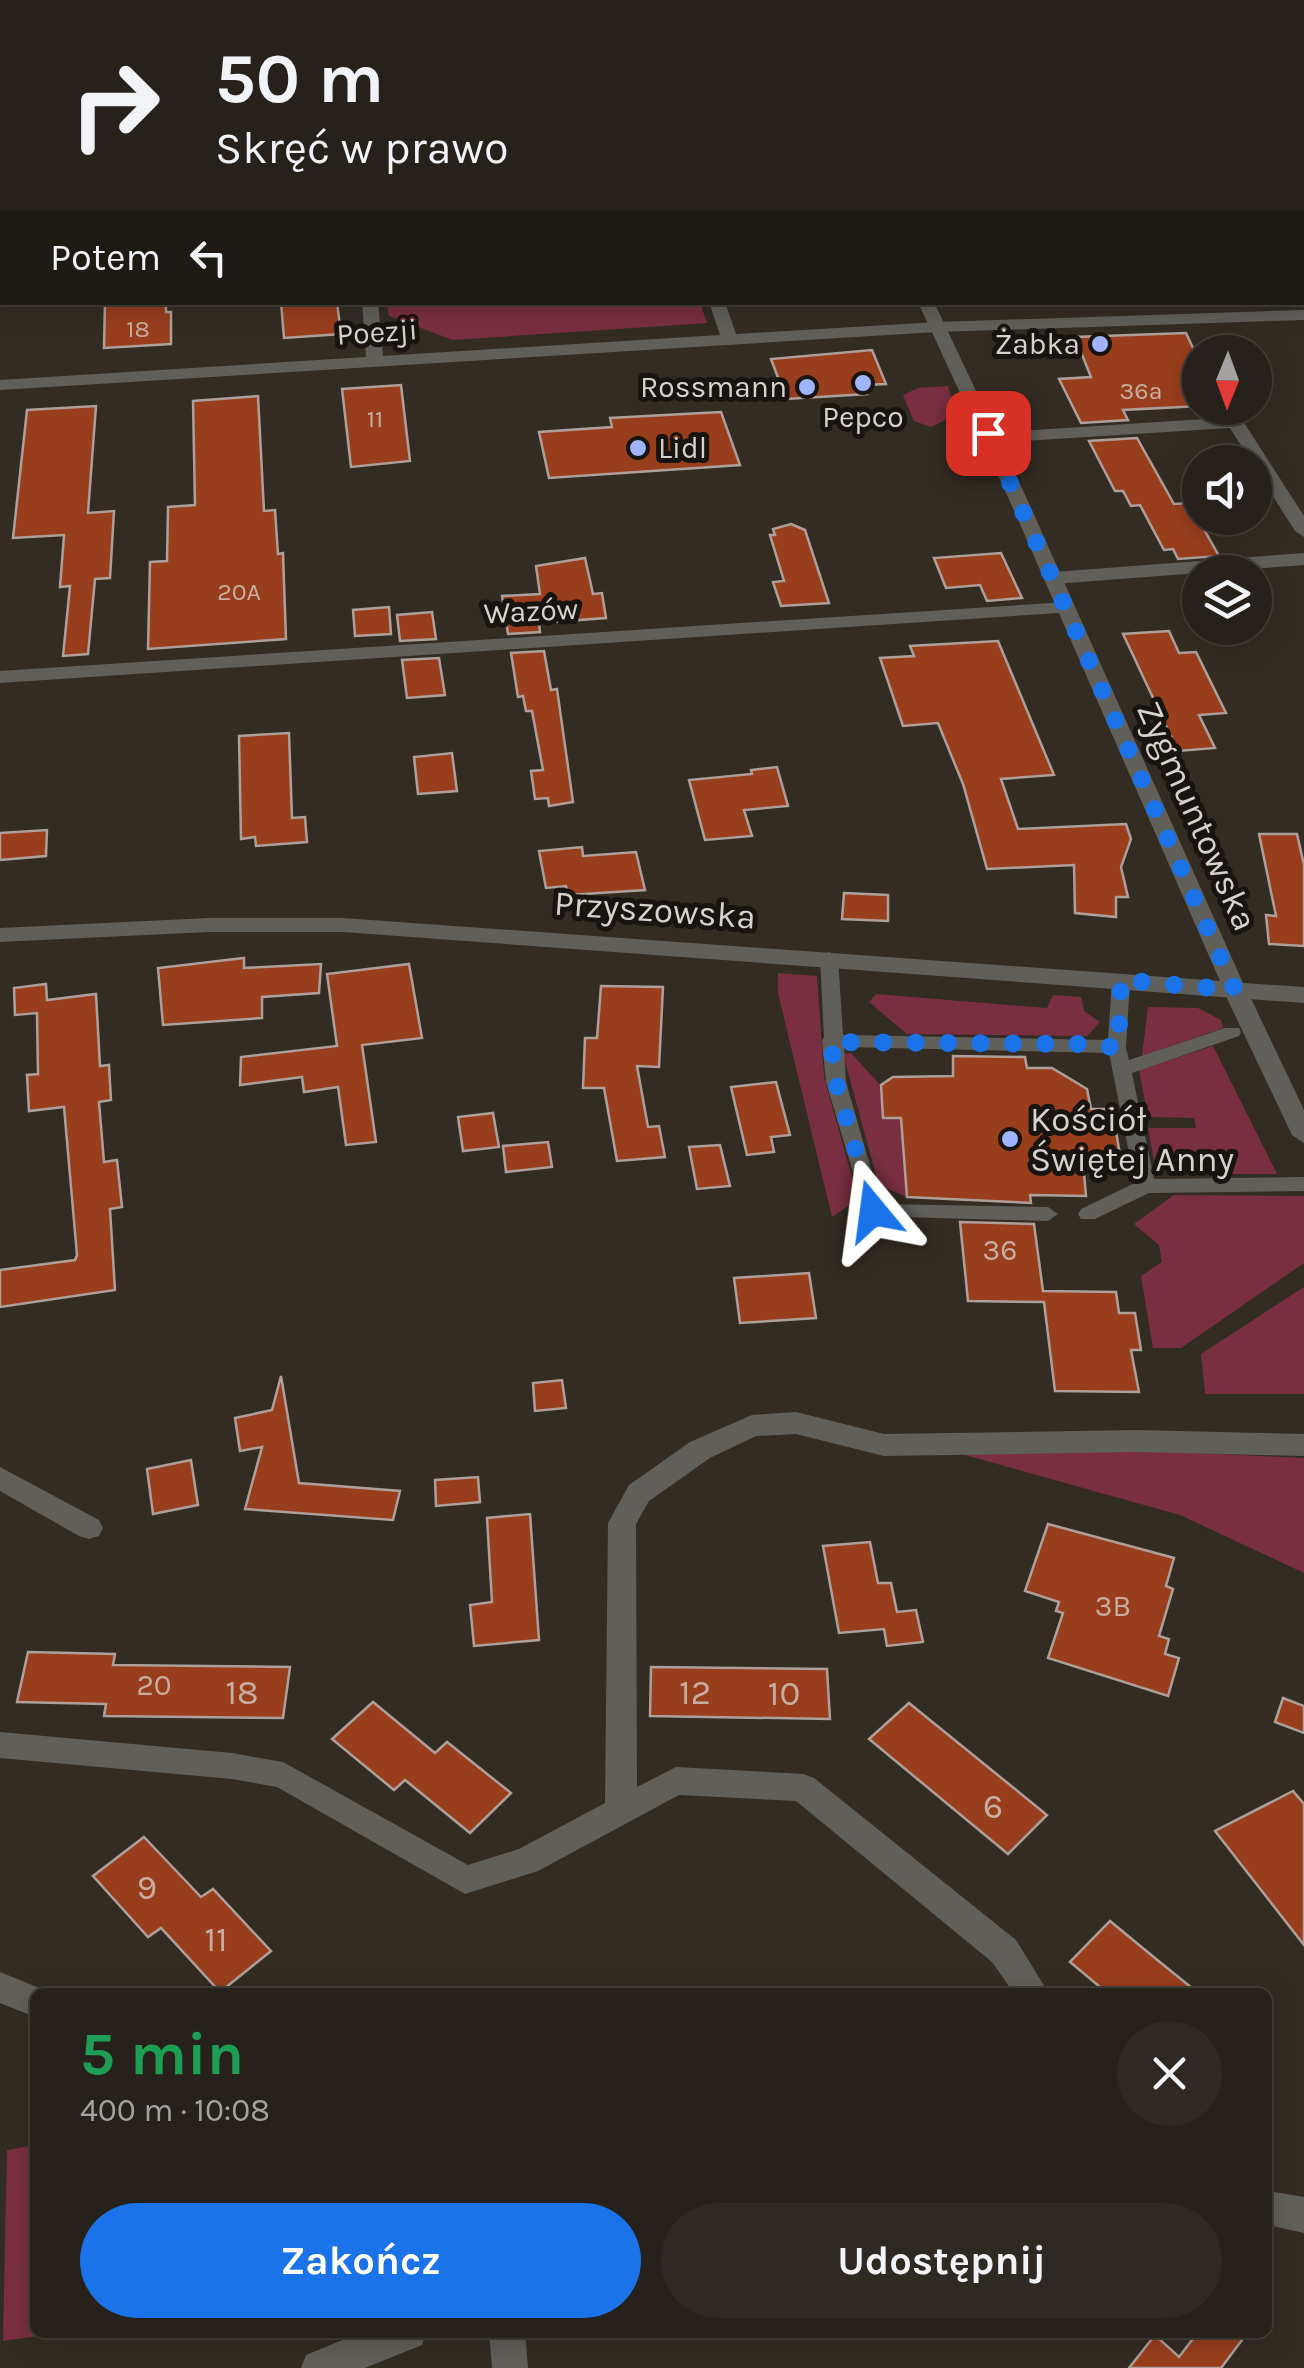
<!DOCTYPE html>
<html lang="pl">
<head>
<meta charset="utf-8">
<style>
	:root { --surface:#26211a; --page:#2e2923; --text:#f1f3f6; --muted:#a4a3a2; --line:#423e39; --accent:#1a73e8 }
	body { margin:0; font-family:Karla,sans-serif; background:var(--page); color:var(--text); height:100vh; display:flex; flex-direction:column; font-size:38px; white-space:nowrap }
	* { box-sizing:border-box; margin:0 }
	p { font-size:32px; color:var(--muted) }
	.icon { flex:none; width:55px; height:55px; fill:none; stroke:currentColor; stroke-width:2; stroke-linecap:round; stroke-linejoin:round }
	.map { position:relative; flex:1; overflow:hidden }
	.details { position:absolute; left:30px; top:1988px; width:1242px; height:350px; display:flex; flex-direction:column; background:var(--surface); border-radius:15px; box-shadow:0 5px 25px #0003,0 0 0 2px var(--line) }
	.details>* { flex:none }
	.banner { position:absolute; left:0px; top:0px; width:1305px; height:305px; box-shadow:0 5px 25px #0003,0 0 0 2px var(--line); background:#26211a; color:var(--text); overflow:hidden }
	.needle { width:65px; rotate:181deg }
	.tools { position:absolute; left:1182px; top:335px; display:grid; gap:20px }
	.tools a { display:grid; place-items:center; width:90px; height:90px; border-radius:50%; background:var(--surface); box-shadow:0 5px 25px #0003,0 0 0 2px var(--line); font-size:50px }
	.pin { position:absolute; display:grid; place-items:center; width:85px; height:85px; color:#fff; margin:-42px; border-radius:20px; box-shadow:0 5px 15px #0006 }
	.me { position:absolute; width:110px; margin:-55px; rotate:344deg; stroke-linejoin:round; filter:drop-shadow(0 0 8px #0008) }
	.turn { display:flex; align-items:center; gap:35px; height:210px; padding:0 50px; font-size:45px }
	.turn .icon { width:130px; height:130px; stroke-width:2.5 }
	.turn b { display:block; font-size:70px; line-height:85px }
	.then { display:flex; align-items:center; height:95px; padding:0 50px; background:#0003; gap:20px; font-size:38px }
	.round { display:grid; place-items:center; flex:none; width:105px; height:105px; border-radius:52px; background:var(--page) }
	.overview { display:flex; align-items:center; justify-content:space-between; height:170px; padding:0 50px }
	h1 { font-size:60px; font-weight:700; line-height:75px; color:#1e9e55 }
	.primary-button { display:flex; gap:20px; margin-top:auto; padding:20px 50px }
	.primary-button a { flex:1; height:115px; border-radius:60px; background:var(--accent); color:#fff; font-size:40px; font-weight:700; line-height:115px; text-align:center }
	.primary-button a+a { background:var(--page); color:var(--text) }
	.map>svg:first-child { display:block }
	.green { fill:#792f41 }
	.building { fill:#993e1d; stroke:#ae9f9a; stroke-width:2.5 }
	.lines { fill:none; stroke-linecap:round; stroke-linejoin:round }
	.pedestrian { fill:#605f5a; fill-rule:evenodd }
	.minor { fill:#605f5a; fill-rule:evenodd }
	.tertiary { fill:#605f5a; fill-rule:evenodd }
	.route { stroke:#1a73e8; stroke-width:18; stroke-dasharray:0 32.4 }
	.poi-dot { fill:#a0b3fd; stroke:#181511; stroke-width:4 }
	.labels { text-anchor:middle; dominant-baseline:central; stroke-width:10; stroke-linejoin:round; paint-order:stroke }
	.far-number-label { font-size:25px; fill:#c8ada1 }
	.far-street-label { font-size:30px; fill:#d7d2cd; stroke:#181511 }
	.far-poi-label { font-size:30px; fill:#d7d2cd; stroke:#181511; text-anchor:end }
	.number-label { font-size:30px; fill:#c8ada1 }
	.street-label { font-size:35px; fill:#d7d2cd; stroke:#181511 }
	.poi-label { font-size:35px; fill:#d7d2cd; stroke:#181511; text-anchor:start }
	.near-number-label { font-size:35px; fill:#c8ada1 }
</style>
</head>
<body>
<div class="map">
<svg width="1304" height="2368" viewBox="0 0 1304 2368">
	<rect width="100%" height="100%" fill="#332c23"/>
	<g class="green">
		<rect x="33" y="0" width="532" height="2"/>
		<polygon points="387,303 700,303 707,323 453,340 389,316"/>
		<polygon points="948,386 957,414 931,427 914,421 903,395 918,388"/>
		<polygon points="778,973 817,976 824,1077 858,1199 832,1217 778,993"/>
		<polygon points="876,994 1047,1008 1053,995 1081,997 1084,1011 1100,1022 1087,1036 907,1034 869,1002"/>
		<polygon points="1148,1007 1198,1008 1221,1020 1223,1028 1142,1056"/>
		<polygon points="1213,1046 1277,1174 1180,1174 1154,1160 1148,1128 1196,1128 1194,1118 1148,1117 1139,1070"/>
		<polygon points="851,1053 881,1086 883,1117 901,1118 907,1197 879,1186 843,1054"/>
		<polygon points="1174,1195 1304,1196 1304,1263 1181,1348 1153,1348 1141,1276 1162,1262 1159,1245 1134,1224"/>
		<polygon points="1304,1287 1304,1394 1205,1394 1201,1354"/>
		<polygon points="1138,1450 1304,1458 1304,1573 1180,1515 954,1452"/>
		<polygon points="35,2145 35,2332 59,2333 3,2341 7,2150"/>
	</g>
	<g class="building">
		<polygon points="105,302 166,302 166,312 171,312 171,344 104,348"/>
		<polygon points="281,302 337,302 341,334 284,338"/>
		<polygon points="1186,333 1200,363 1200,406 1123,410 1128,420 1081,423 1059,379 1091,377 1075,337"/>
		<polygon points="872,350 886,384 864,385 867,394 786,399 771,359"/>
		<polygon points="401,385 410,461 351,467 342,389"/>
		<polygon points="258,396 264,511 275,510 278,554 283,553 286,639 148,649 150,562 167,561 168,507 195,505 193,401"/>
		<polygon points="96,406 88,513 114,511 110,578 95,579 88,654 63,656 70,586 60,587 64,535 13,538 27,410"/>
		<polygon points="721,412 740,465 549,478 539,432 612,427 610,418"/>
		<polygon points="1137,438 1174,504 1189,503 1219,556 1178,559 1173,549 1164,550 1140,505 1131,506 1123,491 1115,491 1089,441"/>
		<polygon points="791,524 805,530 829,603 781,606 773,582 784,581 770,535 775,535 773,529"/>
		<polygon points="1001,553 1022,598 987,601 980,585 946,588 934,558"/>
		<polygon points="585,558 593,594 602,593 606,618 539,623 540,632 508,634 502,596 540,594 536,566"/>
		<polygon points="389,607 391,634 355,636 353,610"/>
		<polygon points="432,612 436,639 400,641 397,615"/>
		<polygon points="1169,631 1179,653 1196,652 1226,713 1199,715 1215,748 1178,751 1123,634"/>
		<polygon points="998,641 1054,775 1001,779 1018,829 1126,824 1131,839 1121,867 1128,897 1116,897 1116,917 1075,913 1074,865 987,869 963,784 938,723 903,726 880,658 914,656 910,646"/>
		<polygon points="544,651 551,690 557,689 573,802 549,806 548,798 535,799 531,771 543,770 532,711 526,711 523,696 518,697 511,653"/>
		<polygon points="439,658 445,695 407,698 402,660"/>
		<polygon points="289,733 292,818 305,817 307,842 256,846 255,837 241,839 239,736"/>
		<polygon points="452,753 457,791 418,794 414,757"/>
		<polygon points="777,767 788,806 744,810 752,836 705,840 689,780 752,774 751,770"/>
		<polygon points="47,830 46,856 0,860 0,833"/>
		<polygon points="1259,834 1297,834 1304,865 1304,946 1269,944 1266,915 1276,916"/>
		<polygon points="582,847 583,856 636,852 645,890 568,895 566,886 546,888 539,851"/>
		<polygon points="844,893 888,895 888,921 842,919"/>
		<polygon points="244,958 244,968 321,964 319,993 262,997 262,1018 163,1025 158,968"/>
		<polygon points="409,964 422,1038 362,1045 376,1142 346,1145 338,1087 304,1092 302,1077 240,1085 241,1057 337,1046 327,974"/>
		<polygon points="46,984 47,1000 96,994 100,1066 109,1065 111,1100 99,1102 104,1162 117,1160 122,1207 110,1209 115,1290 0,1307 0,1270 75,1260 77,1255 64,1107 29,1111 27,1075 38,1074 37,1013 15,1015 14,988"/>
		<polygon points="601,986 663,987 659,1067 637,1066 648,1127 659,1126 665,1157 617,1161 604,1088 583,1088 585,1038 597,1038"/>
		<polygon points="953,1056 1025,1057 1027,1068 1052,1068 1087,1089 1091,1109 1112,1109 1121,1160 1083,1161 1086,1196 1030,1195 1031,1203 907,1197 901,1118 883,1118 881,1085 893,1077 953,1076"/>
		<polygon points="776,1082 790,1135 771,1137 774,1152 747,1155 731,1087"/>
		<polygon points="493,1113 499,1147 463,1151 458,1117"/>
		<polygon points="548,1142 552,1167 506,1172 503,1146"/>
		<polygon points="720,1145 730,1186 697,1189 689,1147"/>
		<polygon points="960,1222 1034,1224 1043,1291 1116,1292 1119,1313 1135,1313 1141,1350 1131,1350 1139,1392 1055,1391 1044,1302 968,1301"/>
		<polygon points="809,1273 816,1318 740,1323 734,1278"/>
		<polygon points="281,1376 299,1483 400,1491 393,1520 245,1509 262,1447 240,1451 235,1418 272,1410"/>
		<polygon points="562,1380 566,1408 535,1411 533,1383"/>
		<polygon points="191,1460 198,1505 153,1514 147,1469"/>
		<polygon points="478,1477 480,1502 436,1506 435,1480"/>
		<polygon points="530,1514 539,1640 474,1646 470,1605 492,1602 487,1518"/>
		<polygon points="1048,1524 1174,1558 1166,1586 1173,1589 1159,1636 1169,1639 1165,1654 1179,1658 1168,1696 1048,1658 1063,1613 1056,1611 1059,1602 1025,1591"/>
		<polygon points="870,1542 878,1583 891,1583 897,1612 916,1610 923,1642 887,1646 884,1629 839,1633 823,1546"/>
		<polygon points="28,1652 115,1654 113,1665 290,1667 283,1718 104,1716 106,1704 17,1702"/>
		<polygon points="651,1667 827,1669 830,1719 650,1716"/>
		<polygon points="1283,1698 1304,1706 1304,1733 1275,1722"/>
		<polygon points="373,1702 435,1753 447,1742 511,1793 470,1833 405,1780 394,1790 332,1739"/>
		<polygon points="909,1703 1047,1815 1008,1854 869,1739"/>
		<polygon points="1293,1791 1304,1804 1304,1945 1215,1831"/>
		<polygon points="144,1837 201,1897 213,1889 271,1951 220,1992 161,1928 148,1937 93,1876"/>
		<polygon points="1110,1921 1161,1963 1197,1992 1106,1992 1070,1962"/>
		<polygon points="1198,2332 1248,2332 1221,2368 1129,2368 1155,2335 1179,2357"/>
	</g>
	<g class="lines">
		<polygon class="pedestrian" points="829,952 838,958 843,1035 1108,1040 1112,980 1121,974 1130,980 1126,1048 1129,1060 1225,1028 1239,1028 1241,1032 1239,1036 1132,1073 1154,1179 1304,1177 1304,1191 1149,1193 1095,1219 1081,1219 1078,1214 1081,1209 1135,1183 1109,1053 844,1047 846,1082 881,1204 1048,1207 1058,1214 1048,1221 866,1216 826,1082 822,1041 824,1037 820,958"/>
		<g class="minor">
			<polygon points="1097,0 1113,0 1115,2 1099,2"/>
			<rect x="1302" y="53" width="2" height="8"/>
			<rect x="0" y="96" width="2" height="8"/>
			<rect x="0" y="166" width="2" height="8"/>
			<rect x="1302" y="167" width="2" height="9"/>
			<polygon points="362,302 378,302 383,356 720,335 709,302 725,302 736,334 937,322 1304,310 1304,320 937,332 0,390 0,380 366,357"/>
			<polygon points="1235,417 1241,418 1304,516 1304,537 1295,531 1230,428 991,443 982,438 991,433"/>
			<polygon points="1304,553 1304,565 1054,584 1044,578 1054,572"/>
			<polygon points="1067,602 1074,604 1074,612 0,683 0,671"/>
			<polygon points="1235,982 1247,990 1304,1110 1304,1143 1292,1135 1223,990"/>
			<polygon points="796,1412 884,1434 1137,1430 1304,1434 1304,1456 1137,1452 884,1456 796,1434 756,1436 710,1458 649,1501 636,1524 637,1787 676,1767 803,1774 814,1778 1016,1940 1048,1992 1013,1992 992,1962 796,1801 679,1795 538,1871 465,1894 277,1787 232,1779 0,1758 0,1732 232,1753 283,1762 468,1865 519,1849 605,1803 608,1523 629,1485 690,1442 752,1415"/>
			<polygon points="0,1467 99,1520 103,1528 99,1536 89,1539 79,1536 0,1491"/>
			<polygon points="0,1972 47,1991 35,1992 35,2017 0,2003"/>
			<polygon points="1268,2191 1304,2197 1304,2233 1268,2225"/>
			<polygon points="362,2332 427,2332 422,2345 365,2368 301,2368 306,2355"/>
			<polygon points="489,2332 525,2332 528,2368 492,2368"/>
		</g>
		<g class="tertiary">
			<polygon points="780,0 794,0 795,2 782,2"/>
			<polygon points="918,302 934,302 1027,499 1243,983 1304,987 1304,1003 343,932 208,932 0,942 0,928 208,918 343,918 1220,981 1009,499"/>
		</g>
	</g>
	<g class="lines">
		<polyline class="route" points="873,1211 836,1082 831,1042 1094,1044 1118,1048 1121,980 1235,990 988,433"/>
	</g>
	<g class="poi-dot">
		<circle cx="1100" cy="344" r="10"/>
		<circle cx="863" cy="383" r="10"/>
		<circle cx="807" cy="387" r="10"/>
		<circle cx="638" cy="448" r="10"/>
		<circle cx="1010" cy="1139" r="10"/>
	</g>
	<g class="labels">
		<g class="far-number-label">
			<text x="138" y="328">18</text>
			<text x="1141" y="390">36a</text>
			<text x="375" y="418">11</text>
			<text x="239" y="591">20A</text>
		</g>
		<g class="far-street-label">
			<text transform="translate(377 332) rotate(-4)">Poezji</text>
			<text transform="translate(531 611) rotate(-3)">Wazów</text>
		</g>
		<g class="far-poi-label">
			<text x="1080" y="344">Żabka</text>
			<text x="787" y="387">Rossmann</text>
			<text x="863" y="417" text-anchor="middle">Pepco</text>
			<text x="658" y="448" text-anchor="start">Lidl</text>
		</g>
		<g class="number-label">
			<text x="1000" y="1250">36</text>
			<text x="1113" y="1606">3B</text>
			<text x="154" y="1685">20</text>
		</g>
		<g class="street-label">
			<text transform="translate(1197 816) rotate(66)">Zygmuntowska</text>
			<text transform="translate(655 910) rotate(4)">Przyszowska</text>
		</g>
		<g class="poi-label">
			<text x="1030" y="1119">Kościół<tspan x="1030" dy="40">Świętej Anny</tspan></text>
		</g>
		<g class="near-number-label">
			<text x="242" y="1692">18</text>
			<text x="695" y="1692">12</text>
			<text x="784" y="1693">10</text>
			<text x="993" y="1806">6</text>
			<text x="147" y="1887">9</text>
			<text x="216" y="1939">11</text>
		</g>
	</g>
</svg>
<div class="tools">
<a><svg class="needle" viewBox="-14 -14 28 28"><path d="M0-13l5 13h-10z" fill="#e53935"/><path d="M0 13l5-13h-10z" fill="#a4a3a2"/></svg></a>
<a><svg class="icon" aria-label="sound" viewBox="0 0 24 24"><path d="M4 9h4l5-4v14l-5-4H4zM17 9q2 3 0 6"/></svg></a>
<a><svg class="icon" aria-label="layers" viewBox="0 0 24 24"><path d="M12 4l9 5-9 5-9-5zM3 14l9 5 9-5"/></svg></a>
</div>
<div class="pin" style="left:988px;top:433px;background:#d93025"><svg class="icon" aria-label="arrive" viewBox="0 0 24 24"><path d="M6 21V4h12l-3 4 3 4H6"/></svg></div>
<svg class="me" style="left:873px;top:1211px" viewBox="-20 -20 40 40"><path d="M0-17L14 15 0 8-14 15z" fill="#1a73e8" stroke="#fff" stroke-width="4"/></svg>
<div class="banner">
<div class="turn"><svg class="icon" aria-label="right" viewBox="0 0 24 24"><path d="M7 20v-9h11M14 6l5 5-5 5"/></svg><div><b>50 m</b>Skręć w prawo</div></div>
<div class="then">Potem<svg class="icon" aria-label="left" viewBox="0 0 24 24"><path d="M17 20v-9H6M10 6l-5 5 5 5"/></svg></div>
</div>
<section class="details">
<div class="overview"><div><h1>5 min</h1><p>400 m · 10:08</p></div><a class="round"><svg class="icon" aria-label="close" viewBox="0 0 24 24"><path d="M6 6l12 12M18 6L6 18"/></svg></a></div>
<div class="primary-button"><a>Zakończ</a><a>Udostępnij</a></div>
</section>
</div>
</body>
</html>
